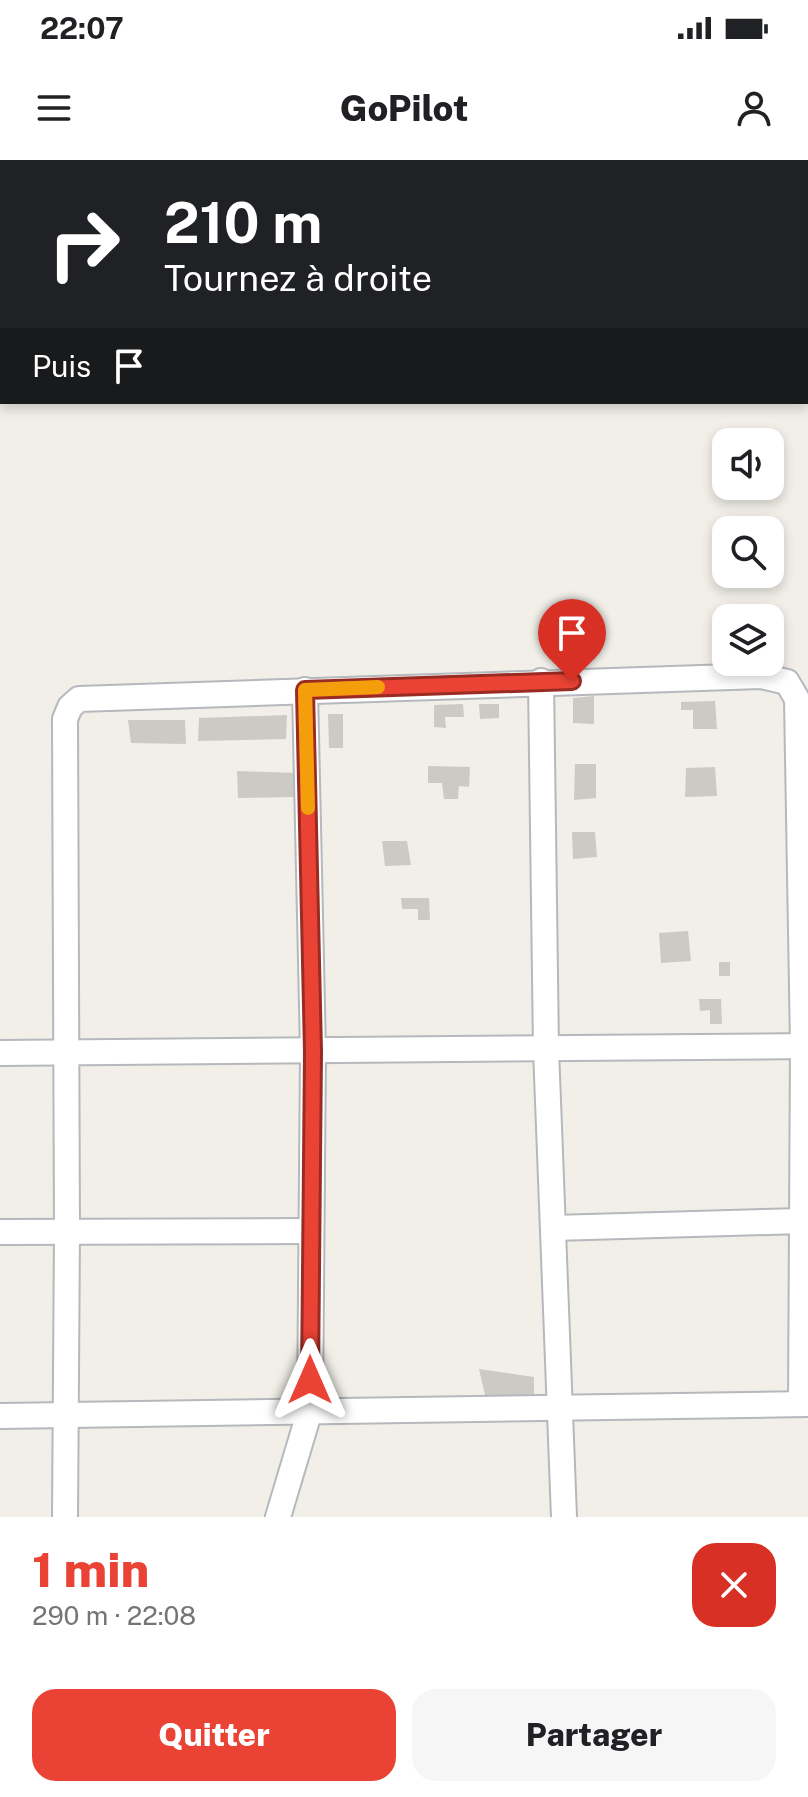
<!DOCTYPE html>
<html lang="fr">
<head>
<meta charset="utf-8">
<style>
	:root { --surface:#fff; --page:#f6f6f6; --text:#202124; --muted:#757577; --accent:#ea4335 }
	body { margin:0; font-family:"Public Sans",sans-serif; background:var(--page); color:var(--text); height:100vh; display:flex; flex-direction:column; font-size:30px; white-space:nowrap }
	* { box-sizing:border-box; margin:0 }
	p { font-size:26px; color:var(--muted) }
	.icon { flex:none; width:44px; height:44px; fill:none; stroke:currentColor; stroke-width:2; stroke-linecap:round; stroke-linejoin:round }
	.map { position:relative; height:1357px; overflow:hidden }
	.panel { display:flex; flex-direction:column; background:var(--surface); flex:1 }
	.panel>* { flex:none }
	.top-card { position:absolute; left:0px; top:0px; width:808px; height:244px; box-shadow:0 4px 12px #0003; background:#202124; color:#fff; overflow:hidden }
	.fabs { position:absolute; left:712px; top:268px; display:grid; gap:16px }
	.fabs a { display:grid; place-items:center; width:72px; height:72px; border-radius:16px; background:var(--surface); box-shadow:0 4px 12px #0003; font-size:40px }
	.pin { position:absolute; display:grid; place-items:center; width:68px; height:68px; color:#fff; margin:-82px -34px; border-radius:50% 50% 50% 0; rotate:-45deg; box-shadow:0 0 8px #0007 }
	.pin .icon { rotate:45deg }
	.me { position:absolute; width:88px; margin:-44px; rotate:0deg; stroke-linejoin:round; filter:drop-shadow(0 0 6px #0008) }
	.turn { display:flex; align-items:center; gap:28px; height:168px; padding:0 32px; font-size:36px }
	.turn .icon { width:104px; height:104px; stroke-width:2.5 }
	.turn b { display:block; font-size:56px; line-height:68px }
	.then { display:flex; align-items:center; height:76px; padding:0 32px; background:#0003; gap:16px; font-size:30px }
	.round { display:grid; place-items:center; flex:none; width:84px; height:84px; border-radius:24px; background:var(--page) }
	.summary { display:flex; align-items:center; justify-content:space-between; height:136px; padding:0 32px }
	h1 { font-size:48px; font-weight:800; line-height:60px; color:var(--accent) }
	.cta { display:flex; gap:16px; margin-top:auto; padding:16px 32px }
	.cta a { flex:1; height:92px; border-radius:24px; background:var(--accent); color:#fff; font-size:32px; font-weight:800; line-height:92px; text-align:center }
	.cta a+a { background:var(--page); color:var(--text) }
	.status { display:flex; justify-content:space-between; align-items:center; height:56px; padding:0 40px; background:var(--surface); direction:ltr }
	.status svg { height:22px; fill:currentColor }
	header { display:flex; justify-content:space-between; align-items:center; height:104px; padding:0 32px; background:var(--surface); font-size:36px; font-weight:800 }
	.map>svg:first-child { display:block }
	.building { fill:#cccac5 }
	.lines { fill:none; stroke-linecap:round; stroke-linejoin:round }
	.minor-casing { stroke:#b5b8bc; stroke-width:28 }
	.minor { stroke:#fff; stroke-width:24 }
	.route-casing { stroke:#982c22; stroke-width:20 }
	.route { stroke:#ea4335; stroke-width:14 }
	.slow { stroke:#f59e0b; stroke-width:14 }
</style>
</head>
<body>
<div class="status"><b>22:07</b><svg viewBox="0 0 49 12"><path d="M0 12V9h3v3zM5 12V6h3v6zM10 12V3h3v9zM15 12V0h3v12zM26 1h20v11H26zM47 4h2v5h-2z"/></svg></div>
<header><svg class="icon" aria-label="menu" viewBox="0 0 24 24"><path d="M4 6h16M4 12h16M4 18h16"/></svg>GoPilot<svg class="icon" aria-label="person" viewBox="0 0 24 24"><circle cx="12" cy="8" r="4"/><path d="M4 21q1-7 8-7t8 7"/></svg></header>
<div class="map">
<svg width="808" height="1357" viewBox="0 0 808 1357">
	<rect width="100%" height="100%" fill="#f1efe8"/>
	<g class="building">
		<polygon points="594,536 594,564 573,563 573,538"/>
		<polygon points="715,541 717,569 693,569 693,550 681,550 681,542"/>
		<polygon points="463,544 464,557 445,557 446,568 434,567 434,545"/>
		<polygon points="479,544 499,544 499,558 480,559"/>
		<polygon points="328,554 343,554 343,588 329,588"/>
		<polygon points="287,555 286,579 198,581 199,558"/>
		<polygon points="128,560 185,560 186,584 131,583"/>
		<polygon points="575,604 596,604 596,638 574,640"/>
		<polygon points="428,606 470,607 469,627 459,626 458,639 444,639 442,623 428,623"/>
		<polygon points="715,607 717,636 685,637 686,608"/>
		<polygon points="237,611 297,613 297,637 238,638"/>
		<polygon points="572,672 595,672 597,697 573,699"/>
		<polygon points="382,681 407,681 411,705 385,706"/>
		<polygon points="401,738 429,738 430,760 418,760 418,749 402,749"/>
		<polygon points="688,771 691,801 661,803 659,773"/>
		<rect x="719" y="802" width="11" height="14"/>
		<polygon points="699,839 721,839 722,864 710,864 710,850 700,851"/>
		<polygon points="479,1209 534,1217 534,1236 486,1239"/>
	</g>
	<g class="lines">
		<g class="minor-casing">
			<g id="minor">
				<polyline points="541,521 546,889 564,1357"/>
				<polyline points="0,893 808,886"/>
				<polyline points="553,1068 802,1061"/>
				<polyline points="0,1072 311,1071"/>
				<polyline points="0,1256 808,1244"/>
				<polyline points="65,1357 67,1071 65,559 70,547 79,539 761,516 787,522 797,539 803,886 801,1244"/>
				<polyline points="278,1357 310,1250 313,892 305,530"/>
			</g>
		</g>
		<use href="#minor" class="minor"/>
	</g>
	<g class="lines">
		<g class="route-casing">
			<polyline id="route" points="310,1220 313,892 305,530 572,521"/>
		</g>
		<use href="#route" class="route"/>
		<polyline class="slow" points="308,648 305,530 378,527"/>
	</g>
</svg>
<div class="fabs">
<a><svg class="icon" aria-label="sound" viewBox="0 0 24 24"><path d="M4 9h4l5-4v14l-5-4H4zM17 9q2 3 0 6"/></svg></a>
<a><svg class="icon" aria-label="search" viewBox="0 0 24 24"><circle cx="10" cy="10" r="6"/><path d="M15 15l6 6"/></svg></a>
<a><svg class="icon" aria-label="layers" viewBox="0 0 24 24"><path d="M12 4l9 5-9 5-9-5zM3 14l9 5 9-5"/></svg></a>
</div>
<div class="pin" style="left:572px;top:521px;background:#d93025"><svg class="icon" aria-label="arrive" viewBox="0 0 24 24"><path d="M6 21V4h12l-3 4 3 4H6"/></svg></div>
<svg class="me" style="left:310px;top:1220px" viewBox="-20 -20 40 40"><path d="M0-17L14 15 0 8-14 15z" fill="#ea4335" stroke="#fff" stroke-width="4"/></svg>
<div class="top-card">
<div class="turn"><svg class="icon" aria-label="right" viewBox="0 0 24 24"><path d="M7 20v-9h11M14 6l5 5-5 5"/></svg><div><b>210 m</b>Tournez à droite</div></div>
<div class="then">Puis<svg class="icon" aria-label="arrive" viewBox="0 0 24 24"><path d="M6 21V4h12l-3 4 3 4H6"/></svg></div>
</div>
</div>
<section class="panel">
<div class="summary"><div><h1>1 min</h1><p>290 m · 22:08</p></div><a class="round" style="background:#d93025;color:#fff"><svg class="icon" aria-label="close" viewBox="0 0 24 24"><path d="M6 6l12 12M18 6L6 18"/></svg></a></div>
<div class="cta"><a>Quitter</a><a>Partager</a></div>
</section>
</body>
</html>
